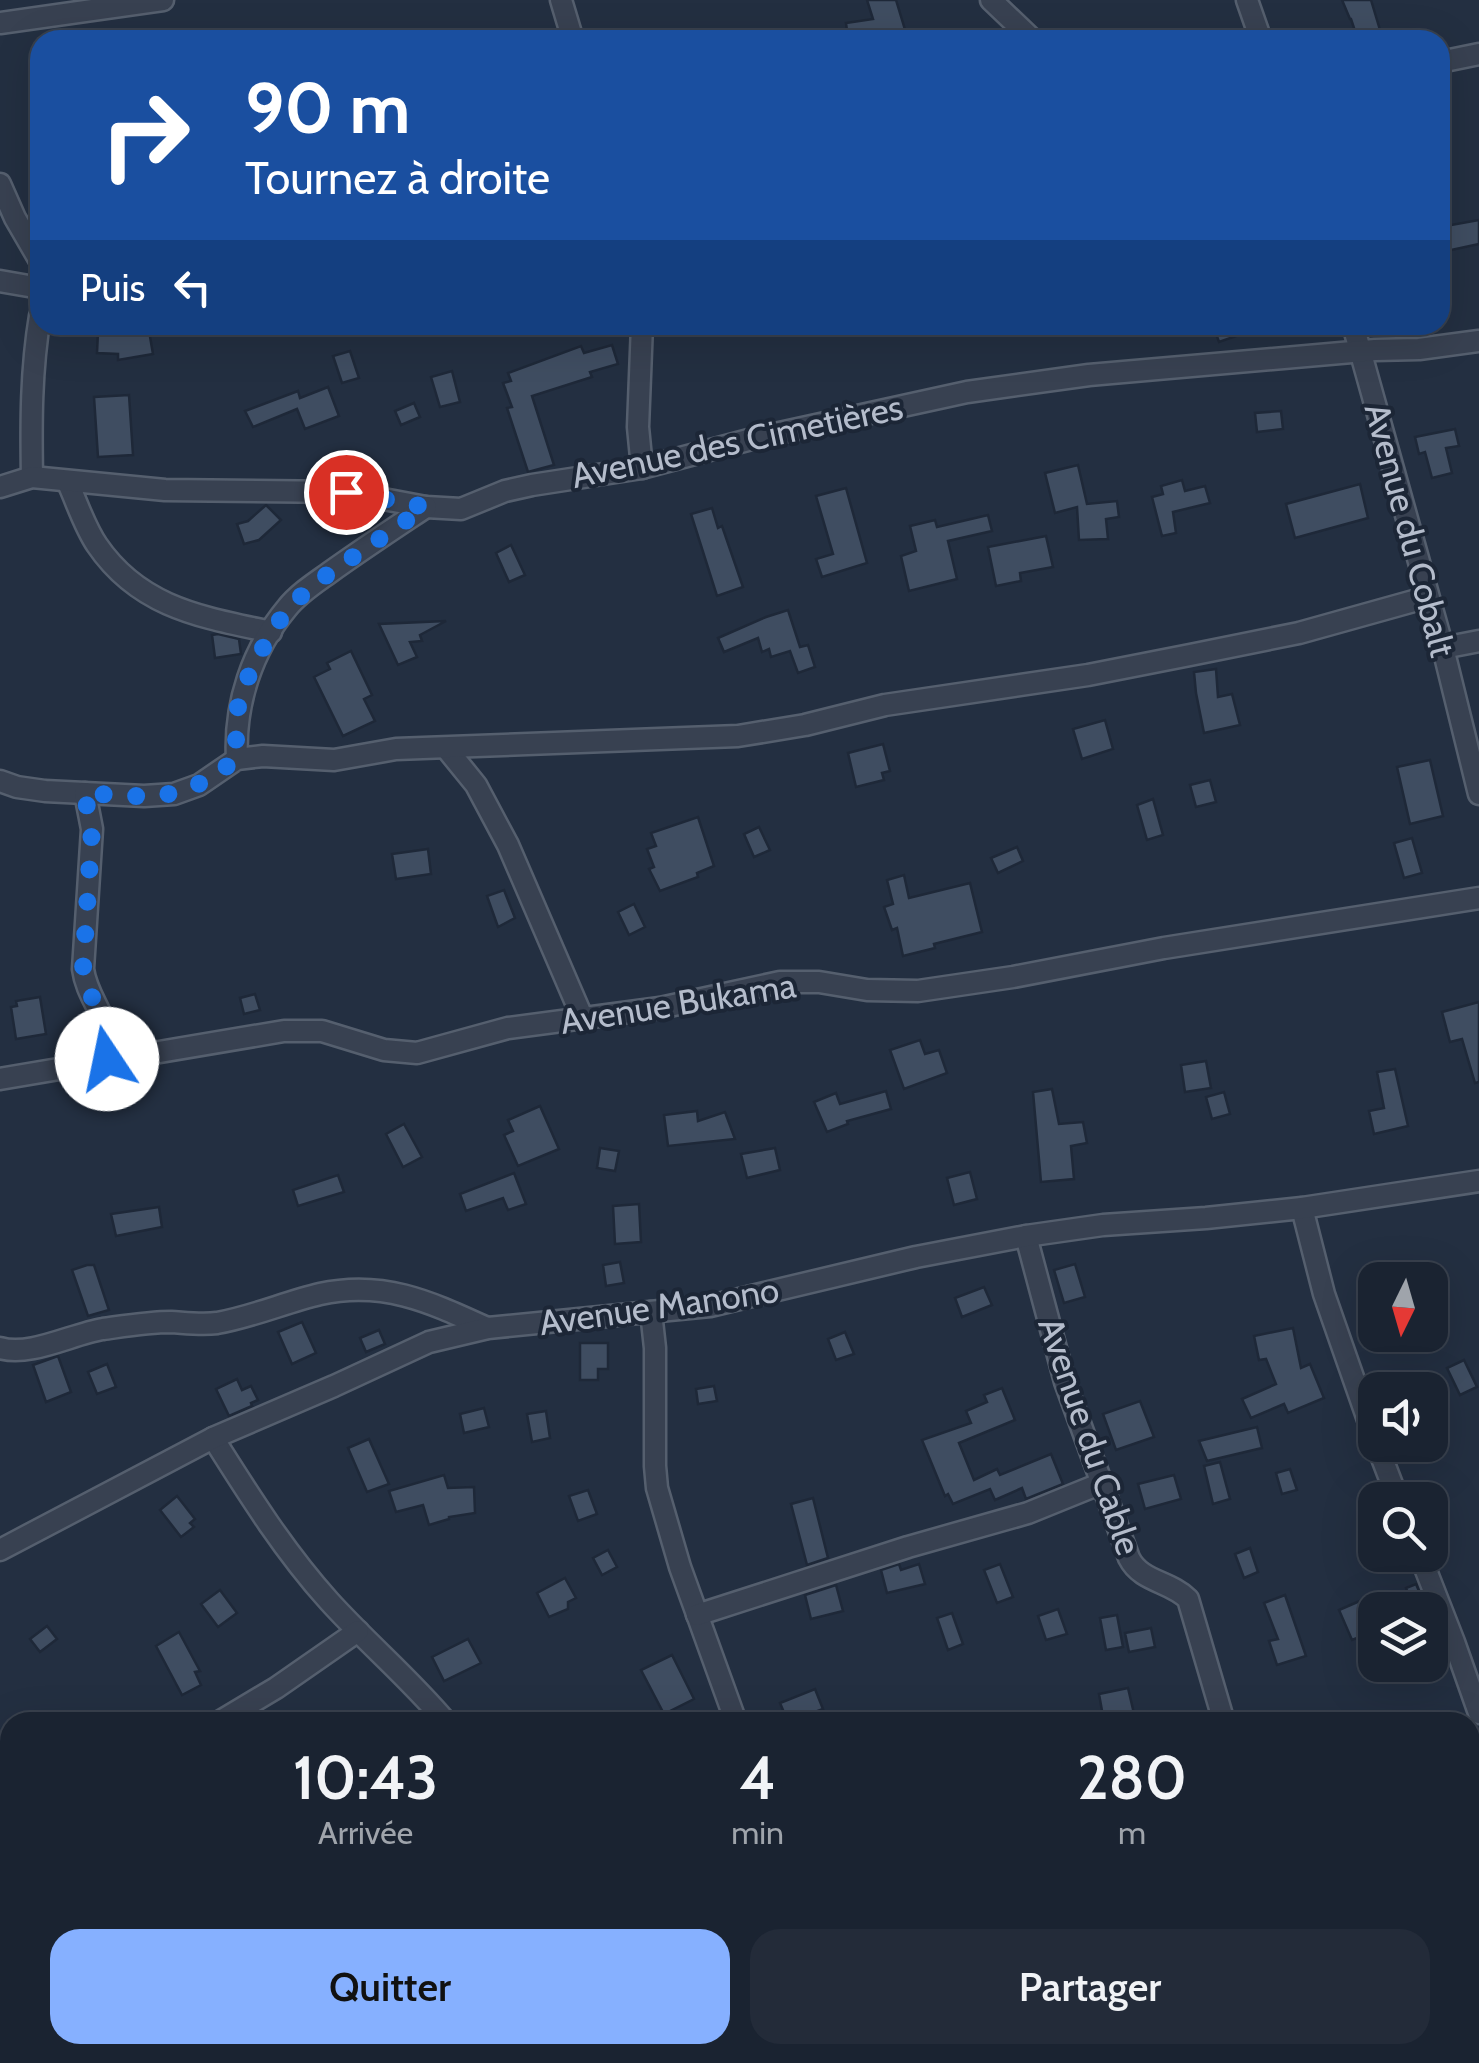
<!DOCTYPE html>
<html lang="fr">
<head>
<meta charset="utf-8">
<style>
	:root { --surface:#1a2331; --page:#232b39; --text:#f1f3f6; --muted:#9fa4ab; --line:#38404d; --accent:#86b0ff }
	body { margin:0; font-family:Cabin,sans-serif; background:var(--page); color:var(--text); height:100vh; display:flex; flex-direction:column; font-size:38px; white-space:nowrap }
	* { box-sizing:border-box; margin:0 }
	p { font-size:32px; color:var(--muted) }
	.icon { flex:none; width:55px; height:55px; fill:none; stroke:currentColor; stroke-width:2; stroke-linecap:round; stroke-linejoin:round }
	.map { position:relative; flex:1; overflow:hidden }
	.side { position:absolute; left:0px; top:1712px; width:1480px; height:352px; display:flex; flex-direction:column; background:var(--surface); border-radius:30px 30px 0 0; box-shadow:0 10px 40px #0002,0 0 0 2px var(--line) }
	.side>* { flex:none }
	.hud { position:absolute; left:30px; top:30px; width:1420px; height:305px; border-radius:30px; box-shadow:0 10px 40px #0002,0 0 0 2px var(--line); background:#1a4fa0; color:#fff; overflow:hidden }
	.needle { width:65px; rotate:185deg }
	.tools { position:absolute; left:1358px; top:1262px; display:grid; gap:20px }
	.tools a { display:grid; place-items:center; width:90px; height:90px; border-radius:20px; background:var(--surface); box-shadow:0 10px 40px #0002,0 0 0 2px var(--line); font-size:50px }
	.pin { position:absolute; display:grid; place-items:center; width:85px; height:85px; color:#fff; margin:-42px; border:5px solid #fff; border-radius:50%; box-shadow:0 2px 10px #0007 }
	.me { position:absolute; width:110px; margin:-55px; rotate:349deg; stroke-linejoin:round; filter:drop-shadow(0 0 8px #0008) }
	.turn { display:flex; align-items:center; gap:35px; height:210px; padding:0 50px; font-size:45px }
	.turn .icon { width:130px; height:130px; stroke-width:2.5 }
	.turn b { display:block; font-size:70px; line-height:85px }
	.then { display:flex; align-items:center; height:95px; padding:0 50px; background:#0003; gap:20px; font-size:38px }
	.eta { display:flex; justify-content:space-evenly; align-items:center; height:170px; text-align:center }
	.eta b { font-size:60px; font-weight:600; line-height:70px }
	.action { display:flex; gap:20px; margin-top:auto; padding:20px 50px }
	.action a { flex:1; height:115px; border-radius:30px; background:var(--accent); color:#111; font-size:40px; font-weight:600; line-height:115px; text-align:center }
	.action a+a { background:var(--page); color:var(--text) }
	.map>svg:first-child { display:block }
	.building { fill:#3f4d61; stroke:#1e2838; stroke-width:2.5 }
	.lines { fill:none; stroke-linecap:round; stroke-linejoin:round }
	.street-casing { stroke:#555f6e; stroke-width:25 }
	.street { stroke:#384151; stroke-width:20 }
	.route { stroke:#1a73e8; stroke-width:18; stroke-dasharray:0 32.4 }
	.labels { text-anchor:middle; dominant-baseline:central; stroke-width:8; stroke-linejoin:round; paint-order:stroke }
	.street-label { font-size:35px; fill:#b4bccb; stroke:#1c2636 }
</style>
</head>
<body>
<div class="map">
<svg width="1479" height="2063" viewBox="0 0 1479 2063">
	<rect width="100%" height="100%" fill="#232f41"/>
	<g class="building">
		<polygon points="867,0 896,0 906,33 886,39 884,34 848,39 846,23 873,19"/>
		<polygon points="1342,0 1371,0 1383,40 1358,40 1351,19 1350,19"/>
		<polygon points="1479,220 1479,244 1442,252 1440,227"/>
		<polygon points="130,325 148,325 153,354 118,360 118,354 97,353 98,332 131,334"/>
		<polygon points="1213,325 1262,325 1262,327 1219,342"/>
		<polygon points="612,345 618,364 590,372 592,377 532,396 554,465 528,472 507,408 512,407 503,383 511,381 508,373 581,346 584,353"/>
		<polygon points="350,351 359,378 342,383 333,356"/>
		<polygon points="452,371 460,402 440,407 431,377"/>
		<polygon points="328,387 339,416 305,429 297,409 253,427 245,411 298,391 300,398"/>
		<polygon points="129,395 133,455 98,457 94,397"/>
		<polygon points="414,403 420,417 401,425 395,411"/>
		<polygon points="1281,411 1283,429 1257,432 1255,413"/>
		<polygon points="1455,429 1459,446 1446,448 1452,473 1432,478 1425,452 1419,454 1415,437"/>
		<polygon points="1078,465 1087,504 1117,501 1119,517 1106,519 1108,539 1079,540 1077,507 1055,513 1045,473"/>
		<polygon points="1182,480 1185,491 1205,486 1210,503 1173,512 1176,533 1162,536 1152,497 1163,494 1161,486"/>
		<polygon points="1360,484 1368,518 1295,538 1286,504"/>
		<polygon points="846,488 867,563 822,577 816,559 833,554 816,496"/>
		<polygon points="266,505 281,520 259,540 244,544 237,524 248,521"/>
		<polygon points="712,508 718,528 722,526 743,587 717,596 691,514"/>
		<polygon points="988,515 992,531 948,541 957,579 909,591 901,556 916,551 910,526 935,520 937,527"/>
		<polygon points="1046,536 1053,567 1020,573 1021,581 996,586 988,547"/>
		<polygon points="511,545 525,575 509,582 496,553"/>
		<polygon points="788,610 800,647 808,645 815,667 798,673 790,651 771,657 769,649 762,652 758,638 724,652 718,638 766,617"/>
		<polygon points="446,621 420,635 422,641 410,642 417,657 398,665 379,624"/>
		<polygon points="218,634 239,639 241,654 215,658 212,635"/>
		<polygon points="351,651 372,695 364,699 375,721 343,736 314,677 330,669 327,663"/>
		<polygon points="1216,669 1218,697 1232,694 1240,725 1204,733 1196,693 1194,672"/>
		<polygon points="1105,720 1113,749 1082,759 1073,729"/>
		<polygon points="883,744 890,771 882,773 884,780 856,787 848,753"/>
		<polygon points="1430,760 1443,816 1410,824 1397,767"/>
		<polygon points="1210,780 1216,802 1196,807 1190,785"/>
		<polygon points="1153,799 1163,835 1147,840 1137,805"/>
		<polygon points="698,817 714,866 697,873 698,877 660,891 649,869 654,867 647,849 656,846 651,833"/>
		<polygon points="759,827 770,850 754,857 744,834"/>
		<polygon points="1412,838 1422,873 1404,878 1394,843"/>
		<polygon points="1017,847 1023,861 998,873 991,858"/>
		<polygon points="428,849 431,874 396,879 392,854"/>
		<polygon points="904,875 909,898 970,883 982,932 934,944 935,948 903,956 897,928 892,930 884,907 893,904 887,880"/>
		<polygon points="504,890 515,918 498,927 487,896"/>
		<polygon points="634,904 645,927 629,935 618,912"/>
		<polygon points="255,994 260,1010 244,1014 240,998"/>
		<polygon points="40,997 46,1034 16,1039 11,1007 17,1006 16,1001"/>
		<polygon points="1479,1002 1479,1082 1475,1083 1462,1039 1450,1042 1442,1012"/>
		<polygon points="920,1040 925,1054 939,1050 947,1073 904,1089 890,1050"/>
		<polygon points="1206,1061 1211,1088 1185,1092 1181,1065"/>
		<polygon points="1395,1069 1408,1126 1374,1134 1369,1111 1384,1108 1377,1072"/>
		<polygon points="1052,1089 1059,1124 1083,1122 1087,1143 1071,1146 1074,1179 1041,1182 1033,1092"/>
		<polygon points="886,1091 891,1109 847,1121 848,1124 827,1132 814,1102 836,1093 840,1104"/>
		<polygon points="1224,1092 1230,1114 1212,1119 1206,1097"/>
		<polygon points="540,1106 559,1149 518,1166 504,1135 513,1131 508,1120"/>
		<polygon points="697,1111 698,1121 725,1112 735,1139 668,1146 664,1115"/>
		<polygon points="404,1124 422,1157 403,1167 386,1134"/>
		<polygon points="600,1148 619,1151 615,1171 597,1168"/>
		<polygon points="775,1148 780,1170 747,1178 741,1154"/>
		<polygon points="970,1172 977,1199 954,1205 947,1178"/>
		<polygon points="514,1173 526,1204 508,1210 503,1198 466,1211 460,1194"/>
		<polygon points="338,1175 344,1192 298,1206 293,1190"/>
		<polygon points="639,1204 641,1242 615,1244 613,1206"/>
		<polygon points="159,1207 162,1227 116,1236 111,1214"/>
		<polygon points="620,1262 624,1283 606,1286 603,1265"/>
		<polygon points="1075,1264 1085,1297 1064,1303 1054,1270"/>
		<polygon points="87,1265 94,1265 109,1310 88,1316 72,1270"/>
		<polygon points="984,1287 992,1305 962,1317 955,1298"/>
		<polygon points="302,1322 316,1353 292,1364 278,1332"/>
		<polygon points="1293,1328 1301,1368 1310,1364 1324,1398 1288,1413 1284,1404 1251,1418 1242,1399 1276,1384 1266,1359 1259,1360 1254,1336"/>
		<polygon points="379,1330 385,1344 366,1352 360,1338"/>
		<polygon points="845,1332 854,1354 836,1360 828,1339"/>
		<polygon points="580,1343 608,1343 608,1369 598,1369 598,1380 580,1380"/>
		<polygon points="58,1356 71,1392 46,1402 33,1365"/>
		<polygon points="1464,1360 1477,1387 1460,1395 1447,1368"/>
		<polygon points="107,1364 116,1387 97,1394 88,1372"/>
		<polygon points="237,1379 242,1390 251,1386 258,1400 251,1403 252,1406 229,1416 216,1389"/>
		<polygon points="714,1386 717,1401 698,1404 696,1389"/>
		<polygon points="1002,1388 1015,1420 959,1443 974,1480 997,1469 1000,1475 1051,1454 1063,1484 1026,1499 1022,1488 995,1500 990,1489 953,1504 948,1494 945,1496 922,1440 971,1423 966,1411 987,1402 984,1395"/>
		<polygon points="1140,1401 1154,1437 1116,1450 1103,1414"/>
		<polygon points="484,1408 489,1427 464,1433 460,1414"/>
		<polygon points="546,1411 550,1438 532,1442 527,1414"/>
		<polygon points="1257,1427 1262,1448 1207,1461 1199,1441"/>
		<polygon points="369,1439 389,1484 367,1492 348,1448"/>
		<polygon points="1220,1462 1230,1499 1213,1504 1204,1466"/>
		<polygon points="1290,1469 1297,1490 1282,1494 1276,1473"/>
		<polygon points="444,1475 448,1488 474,1487 475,1513 449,1517 449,1519 429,1525 423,1505 396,1512 389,1491"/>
		<polygon points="1174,1475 1181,1499 1145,1509 1138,1484"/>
		<polygon points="588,1490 597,1514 578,1521 569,1496"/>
		<polygon points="177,1496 195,1519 190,1523 194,1527 181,1537 160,1510"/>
		<polygon points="813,1498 828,1558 807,1565 791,1504"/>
		<polygon points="1250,1548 1258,1572 1244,1578 1235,1554"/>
		<polygon points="608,1550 617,1567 602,1575 593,1558"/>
		<polygon points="899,1564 901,1570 919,1564 925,1584 887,1593 881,1570"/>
		<polygon points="1000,1564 1013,1597 997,1603 984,1570"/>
		<polygon points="565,1578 576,1598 568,1602 568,1609 549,1617 537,1593"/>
		<polygon points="1416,1584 1427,1610 1414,1610 1406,1588"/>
		<polygon points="836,1585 843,1611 811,1619 805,1595"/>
		<polygon points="220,1590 237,1613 218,1627 201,1604"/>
		<polygon points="1285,1595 1306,1656 1277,1665 1269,1641 1278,1639 1264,1603"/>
		<polygon points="1362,1600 1375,1631 1352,1640 1339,1610"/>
		<polygon points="1058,1609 1067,1634 1046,1640 1038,1616"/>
		<polygon points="952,1613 963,1644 948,1650 937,1618"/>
		<polygon points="1117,1615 1123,1647 1106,1650 1100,1618"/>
		<polygon points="47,1626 57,1639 40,1652 30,1639"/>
		<polygon points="1151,1628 1155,1647 1129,1652 1125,1633"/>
		<polygon points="179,1632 200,1671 195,1672 201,1685 182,1695 156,1646"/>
		<polygon points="468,1639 481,1663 444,1681 432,1657"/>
		<polygon points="672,1655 694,1699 664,1714 641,1670"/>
		<polygon points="1128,1688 1136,1722 1104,1722 1099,1694"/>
		<polygon points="815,1689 823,1709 788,1722 780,1703"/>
	</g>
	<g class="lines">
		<g class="street-casing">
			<g id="street">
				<polyline points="561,0 573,40"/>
				<polyline points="991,0 1033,40"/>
				<polyline points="1247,0 1261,40"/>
				<polyline points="0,23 163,0"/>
				<polyline points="1440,62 1479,54"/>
				<polyline points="0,184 15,218 40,261"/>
				<polyline points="0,281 40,288"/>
				<polyline points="1353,325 1443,648 1479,794"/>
				<polyline points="642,468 638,427 642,325"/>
				<path d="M 32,477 C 31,423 31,370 40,316"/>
				<path d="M 67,481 C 77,502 84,526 97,545 C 140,608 202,617 271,632"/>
				<polyline points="0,487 32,477 165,490 346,492 426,507 461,509 505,491 532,485 642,468 752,439 967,392 1089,375 1375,350 1419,349 1479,341"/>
				<polyline points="1443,648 1479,641"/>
				<polyline points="446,748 476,785 508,845 583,1019"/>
				<path d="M 237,759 C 234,704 252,650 287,608 C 298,594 315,583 329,573 C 361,550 393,529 426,507"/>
				<polyline points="0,781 17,787 45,791 144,796 174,794 199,785 237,759 263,756 334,760 396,749 738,736 805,725 885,705 1088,675 1190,655 1299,633 1428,597"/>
				<path d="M 85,793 L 92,829 L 83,969 C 86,991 98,1005 105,1025 C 108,1036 107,1048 107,1059"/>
				<polyline points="0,1079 284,1031 322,1031 384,1050 417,1053 508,1028 660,1008 780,982 819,982 867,990 918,991 1013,977 1164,948 1479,898"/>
				<polyline points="1302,1208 1324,1294 1375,1440"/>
				<path d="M 1026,1236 L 1065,1382 L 1129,1558 C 1141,1582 1170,1581 1188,1599 L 1224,1722"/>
				<polyline points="651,1312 655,1348 655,1466 657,1488 680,1567 736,1722"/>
				<path d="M 0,1348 C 30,1357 72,1334 103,1329 C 125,1326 149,1322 171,1322 C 187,1323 202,1325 217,1323 C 252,1317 286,1302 320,1294 C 384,1280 430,1302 487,1328"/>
				<path d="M 213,1438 C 249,1495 284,1551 329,1601 C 367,1643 410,1679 446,1722"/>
				<polyline points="1377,1445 1398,1500"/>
				<polyline points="0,1550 213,1438 334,1386 429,1342 488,1328 710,1306 916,1257 1026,1236 1103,1225 1206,1218 1302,1208 1479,1181"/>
				<polyline points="1420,1555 1454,1642 1479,1713"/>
				<polyline points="697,1615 908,1547 1028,1513 1102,1483"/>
				<polyline points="219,1722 276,1688 358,1631"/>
				<polyline points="1470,1788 1479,1787"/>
				<polyline points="0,1840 10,1835"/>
				<polyline points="1470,2015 1479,2012"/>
				<polyline points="925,2055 928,2063"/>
				<polyline points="191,2063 204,2055"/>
				<polyline points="695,2063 709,2055"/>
				<polyline points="1286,2063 1317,2055"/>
			</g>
		</g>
		<use href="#street" class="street"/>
	</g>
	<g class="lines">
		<path class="route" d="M 107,1059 C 107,1048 108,1036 105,1025 C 98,1005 85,990 83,969 L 92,829 L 84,793 C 121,795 162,802 196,785 C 211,779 224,768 237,759 L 236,738 L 238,707 L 252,666 L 288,607 L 328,574 L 426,507 L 346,492"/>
	</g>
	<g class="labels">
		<g class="street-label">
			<text transform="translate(737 441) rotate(-12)">Avenue des Cimetières</text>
			<text transform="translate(1410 530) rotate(75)">Avenue du Cobalt</text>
			<text transform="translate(678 1003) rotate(-9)">Avenue Bukama</text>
			<text transform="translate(659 1306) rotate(-8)">Avenue Manono</text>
			<text transform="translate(1090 1436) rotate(71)">Avenue du Cable</text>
		</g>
	</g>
</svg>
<div class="tools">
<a><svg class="needle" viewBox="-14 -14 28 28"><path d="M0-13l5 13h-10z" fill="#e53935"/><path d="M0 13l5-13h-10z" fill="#9fa4ab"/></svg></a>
<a><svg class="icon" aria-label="sound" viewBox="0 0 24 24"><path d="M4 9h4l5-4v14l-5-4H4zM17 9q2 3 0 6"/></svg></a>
<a><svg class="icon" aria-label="search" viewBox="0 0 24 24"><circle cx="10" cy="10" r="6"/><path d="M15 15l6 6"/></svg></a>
<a><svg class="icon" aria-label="layers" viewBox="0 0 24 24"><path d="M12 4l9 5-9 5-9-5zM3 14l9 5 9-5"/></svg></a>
</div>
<div class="pin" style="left:346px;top:492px;background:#d93025"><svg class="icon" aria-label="arrive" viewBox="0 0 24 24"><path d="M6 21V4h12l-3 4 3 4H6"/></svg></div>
<svg class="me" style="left:107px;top:1059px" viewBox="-20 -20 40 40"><circle r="19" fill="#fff"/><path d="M0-13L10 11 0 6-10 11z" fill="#1a73e8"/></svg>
<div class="hud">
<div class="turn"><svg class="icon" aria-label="right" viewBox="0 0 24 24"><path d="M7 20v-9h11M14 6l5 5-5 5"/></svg><div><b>90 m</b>Tournez à droite</div></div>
<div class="then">Puis<svg class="icon" aria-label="left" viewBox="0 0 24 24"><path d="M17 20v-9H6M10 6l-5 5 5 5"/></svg></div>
</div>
<section class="side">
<div class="eta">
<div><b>10:43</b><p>Arrivée</p></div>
<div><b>4</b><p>min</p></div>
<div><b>280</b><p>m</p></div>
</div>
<div class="action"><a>Quitter</a><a>Partager</a></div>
</section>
</div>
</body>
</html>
